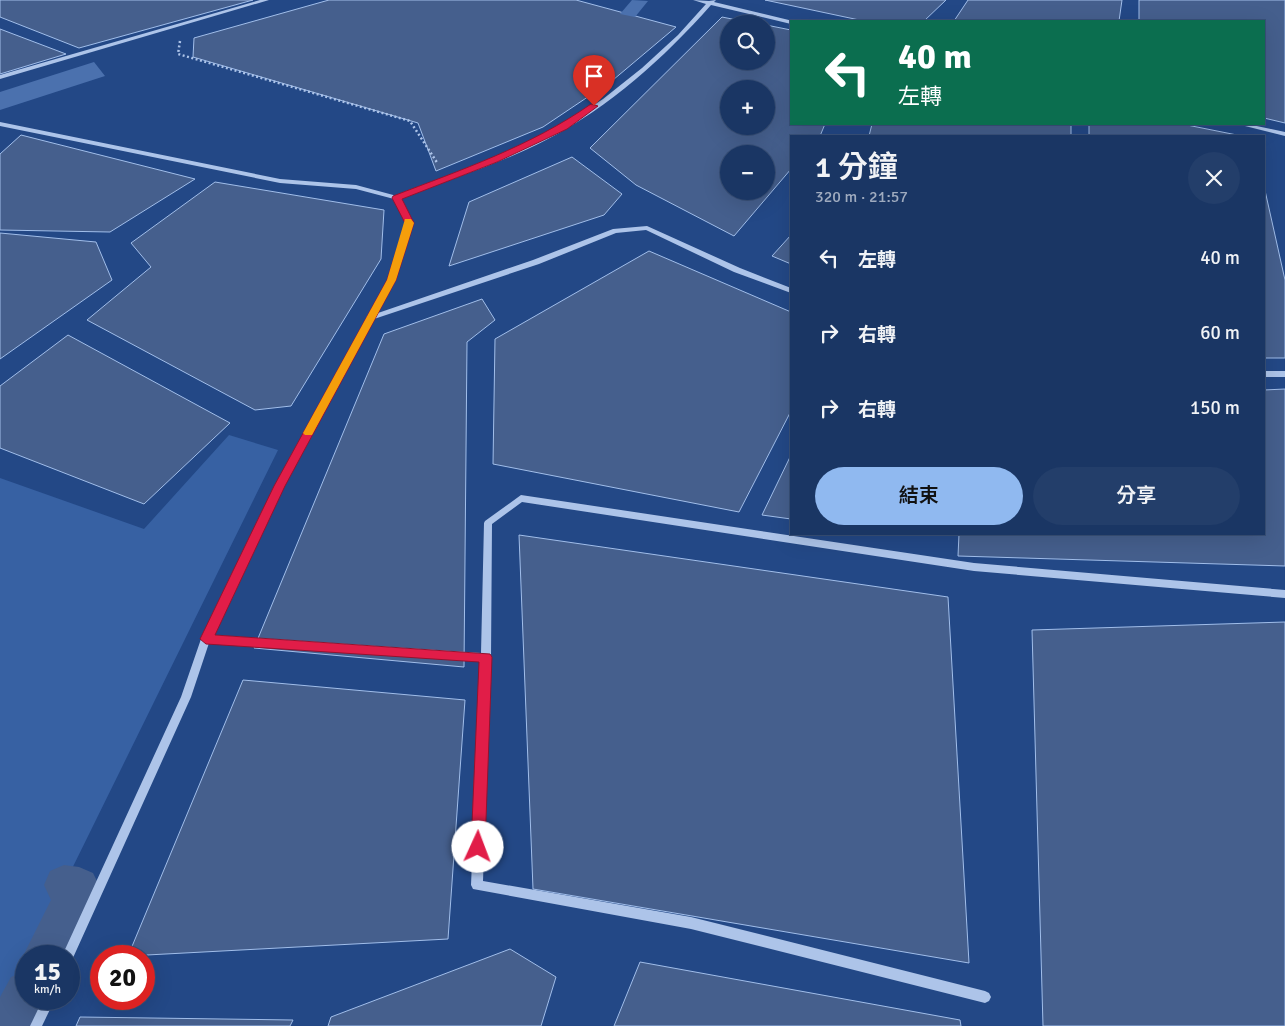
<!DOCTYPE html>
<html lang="zh-TW">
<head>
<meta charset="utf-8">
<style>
	:root { --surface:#1a3664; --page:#233e6a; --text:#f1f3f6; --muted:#9fabbf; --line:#385078; --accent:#90b9f0 }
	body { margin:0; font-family:Signika,"Noto Sans TC",sans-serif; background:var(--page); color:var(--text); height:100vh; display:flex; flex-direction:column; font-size:19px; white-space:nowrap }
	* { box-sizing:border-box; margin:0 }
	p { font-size:16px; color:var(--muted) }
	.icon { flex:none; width:28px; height:28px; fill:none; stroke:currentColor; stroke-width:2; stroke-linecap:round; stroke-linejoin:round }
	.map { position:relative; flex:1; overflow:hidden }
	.drawer { position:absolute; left:790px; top:135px; width:475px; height:400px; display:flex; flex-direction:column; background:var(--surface); border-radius:0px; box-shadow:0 5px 20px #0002,0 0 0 1px var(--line) }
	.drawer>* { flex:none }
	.hud { position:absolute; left:790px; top:20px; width:475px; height:105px; border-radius:0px; box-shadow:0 5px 20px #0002,0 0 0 1px var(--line); background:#0b6e4f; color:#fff; overflow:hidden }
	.tools { position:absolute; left:720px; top:15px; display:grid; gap:10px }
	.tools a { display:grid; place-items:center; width:55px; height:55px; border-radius:50%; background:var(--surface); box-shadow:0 5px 20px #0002,0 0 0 1px var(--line); font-size:25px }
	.speed { position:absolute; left:15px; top:945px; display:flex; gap:10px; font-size:25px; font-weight:700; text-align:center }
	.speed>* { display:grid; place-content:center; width:65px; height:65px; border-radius:50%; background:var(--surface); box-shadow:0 5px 20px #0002,0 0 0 1px var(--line); line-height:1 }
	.speed small { font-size:12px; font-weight:400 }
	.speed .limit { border:8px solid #d22; background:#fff; color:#111 }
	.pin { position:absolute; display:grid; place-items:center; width:42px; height:42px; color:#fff; margin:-51px -21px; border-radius:50% 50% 50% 0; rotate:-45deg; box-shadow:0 0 5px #0007 }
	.pin .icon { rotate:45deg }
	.me { position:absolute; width:55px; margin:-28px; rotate:2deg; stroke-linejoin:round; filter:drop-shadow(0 0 4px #0008) }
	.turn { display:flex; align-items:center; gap:18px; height:105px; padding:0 25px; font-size:22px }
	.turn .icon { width:65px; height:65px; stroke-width:2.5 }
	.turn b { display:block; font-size:35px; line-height:42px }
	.round { display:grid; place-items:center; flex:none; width:52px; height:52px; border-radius:26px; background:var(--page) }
	.summary { display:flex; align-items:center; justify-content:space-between; height:85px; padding:0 25px }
	h1 { font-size:30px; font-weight:600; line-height:38px }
	.cta { display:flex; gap:10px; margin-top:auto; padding:10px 25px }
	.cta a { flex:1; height:58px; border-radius:30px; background:var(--accent); color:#111; font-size:20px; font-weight:600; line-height:58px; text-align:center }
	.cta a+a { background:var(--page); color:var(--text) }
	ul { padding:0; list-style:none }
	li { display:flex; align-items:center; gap:15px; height:75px; padding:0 25px }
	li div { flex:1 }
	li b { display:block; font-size:19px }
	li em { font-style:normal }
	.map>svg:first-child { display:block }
	.green { fill:#3761a3 }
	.water { fill:#455f8d; stroke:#a1beea; fill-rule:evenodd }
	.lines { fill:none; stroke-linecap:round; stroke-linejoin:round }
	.canal { fill:#455f8d; fill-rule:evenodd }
	.building { fill:#4b71ae }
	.path { stroke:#adc4e9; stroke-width:2.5; stroke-dasharray:2 2.5; stroke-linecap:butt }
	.minor { fill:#adc4e9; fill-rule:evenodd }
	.route { fill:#e11d48; stroke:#92132f }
	.slow { fill:#f59e0b }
</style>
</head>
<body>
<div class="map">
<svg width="1285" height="1026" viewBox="0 0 1285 1026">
	<rect width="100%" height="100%" fill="#234886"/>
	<polygon class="green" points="229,435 278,450 29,956 26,956 26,962 0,1016 0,478 144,529"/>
	<g class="water">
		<polygon points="0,0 253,0 79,48 0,17"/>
		<polygon points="329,0 576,0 676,27 613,80 543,127 436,171 418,123 193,57 194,38"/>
		<polygon points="765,0 946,0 924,21 864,21"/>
		<polygon points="968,0 1122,0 1119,21 954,21"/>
		<polygon points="1139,0 1285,0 1285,123 1264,118 1264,21 1139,21"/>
		<path d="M 722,17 L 757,24 L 729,24 L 729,61 L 766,61 L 766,25 L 791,30 L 791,124 L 825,124 L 820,136 L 791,136 L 791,169 L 734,236 L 636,185 L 590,148 ZM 729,89 L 766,89 L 766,126 L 729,126 ZM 729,154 L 766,154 L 766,191 L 729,191 Z"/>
		<polygon points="0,29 66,54 0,74"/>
		<polygon points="872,124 1071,124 1071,136 869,136"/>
		<polygon points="1089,124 1182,124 1242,136 1089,136"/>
		<polygon points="21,135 195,179 110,232 0,230 0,154"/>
		<polygon points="572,157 622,194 604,215 449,266 469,202"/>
		<polygon points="215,182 384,210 381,259 291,406 255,410 87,320 151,267 131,243"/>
		<polygon points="1264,186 1285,280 1285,358 1264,358"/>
		<polygon points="0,233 96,242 112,280 0,359"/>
		<polygon points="791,235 791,264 772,256"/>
		<polygon points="649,251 791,312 791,411 739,512 493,464 495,339"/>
		<polygon points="482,299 495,320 467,342 464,667 254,648 384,334"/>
		<polygon points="68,335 230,423 144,504 0,448 0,386"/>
		<polygon points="1285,389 1285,566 958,556 959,534 1264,534 1264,390"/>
		<polygon points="791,455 791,519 762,515"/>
		<polygon points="519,535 948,597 969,963 533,889"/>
		<polygon points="1285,622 1285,1026 1043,1026 1032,630"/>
		<polygon points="243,680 465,700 448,939 128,956"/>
		<polygon points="510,949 556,977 541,1026 328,1026 331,1017"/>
		<polygon points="640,962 960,1020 961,1026 614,1026"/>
		<polygon points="80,1017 293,1020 290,1026 76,1026"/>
	</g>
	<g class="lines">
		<g class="canal">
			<polygon points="64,865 79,867 93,873 100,887 66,956 26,956 26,965 23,956 51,900 44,885 50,871"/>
			<polygon points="26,970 26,999 45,999 32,1026 0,1026 0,997 11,977"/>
		</g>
	</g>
	<g class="building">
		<polygon points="632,0 648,1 635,17 620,14"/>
		<polygon points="94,62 105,76 0,110 0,92"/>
	</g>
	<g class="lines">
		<polyline class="path" points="180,41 178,54 410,121 438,164"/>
		<g class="minor">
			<polygon points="260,0 269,0 0,79 0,75"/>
			<path d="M 693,0 L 709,1 L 716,0 L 714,2 L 793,21 L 791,21 L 791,24 L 711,5 C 664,58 610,107 546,140 C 500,164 449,179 401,199 L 412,223 L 396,280 L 378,313 L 533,260 L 613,229 L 647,226 L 740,268 L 791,288 L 791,293 L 734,272 L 646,230 L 616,233 L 539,264 L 374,319 L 284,486 L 212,635 L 481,653 L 484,523 L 485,521 L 521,495 L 974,563 L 1285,590 L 1285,598 L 974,571 L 522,502 L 492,524 L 491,657 L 483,881 L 691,917 L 985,991 L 989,993 L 991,997 L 989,1001 L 985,1003 L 691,929 L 473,889 L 471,885 L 481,661 L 209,643 L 191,697 L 72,960 L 69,961 L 69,956 L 62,956 L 181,697 L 201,639 L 276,486 L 367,319 L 366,318 L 388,280 L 406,223 L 394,199 L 356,189 L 280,183 L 0,126 L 0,122 L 280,179 L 356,185 L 397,196 L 500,156 L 542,137 L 562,126 L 603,99 L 642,68 L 678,35 L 706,4 Z"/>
			<polygon points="1237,124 1247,124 1285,132 1285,136"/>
			<rect x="1264" y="371" width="21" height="6"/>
			<polygon points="43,999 55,999 42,1026 30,1026"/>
		</g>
	</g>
	<path class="route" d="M 591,104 L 598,106 L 567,129 L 497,162 L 402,199 L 414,223 L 396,280 L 285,486 L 215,635 L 490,654 L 492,657 L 485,847 L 483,852 L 478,853 L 473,852 L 471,847 L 479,662 L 206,644 L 200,639 L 274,486 L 387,280 L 405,223 L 392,198 L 393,196 C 461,170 531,146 591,104 Z"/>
	<polygon class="slow" points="405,219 411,219 414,223 396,280 312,435 305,435 303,433 387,280"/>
</svg>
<div class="tools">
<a><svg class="icon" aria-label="search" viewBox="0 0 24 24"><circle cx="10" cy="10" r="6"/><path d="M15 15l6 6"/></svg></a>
<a>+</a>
<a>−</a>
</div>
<div class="speed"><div>15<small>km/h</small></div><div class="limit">20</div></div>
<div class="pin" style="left:594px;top:106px;background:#d93025"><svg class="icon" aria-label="arrive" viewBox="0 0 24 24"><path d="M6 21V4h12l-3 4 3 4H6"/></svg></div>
<svg class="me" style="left:478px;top:847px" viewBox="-20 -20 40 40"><circle r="19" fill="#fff"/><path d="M0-13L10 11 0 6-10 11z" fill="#e11d48"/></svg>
<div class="hud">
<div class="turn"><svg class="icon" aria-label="left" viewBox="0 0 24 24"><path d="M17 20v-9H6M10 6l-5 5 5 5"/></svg><div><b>40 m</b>左轉</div></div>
</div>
<section class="drawer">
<div class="summary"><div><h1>1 分鐘</h1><p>320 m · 21:57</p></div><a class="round"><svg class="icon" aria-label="close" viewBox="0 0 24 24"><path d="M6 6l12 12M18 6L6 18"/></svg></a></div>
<ul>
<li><svg class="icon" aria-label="left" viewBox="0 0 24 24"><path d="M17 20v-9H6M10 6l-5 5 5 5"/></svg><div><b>左轉</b></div><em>40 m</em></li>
<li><svg class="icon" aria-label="right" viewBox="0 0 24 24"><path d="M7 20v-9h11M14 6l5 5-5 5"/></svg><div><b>右轉</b></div><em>60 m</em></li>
<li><svg class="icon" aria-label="right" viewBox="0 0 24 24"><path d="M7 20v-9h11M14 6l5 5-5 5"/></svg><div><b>右轉</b></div><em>150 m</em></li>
</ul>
<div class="cta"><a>結束</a><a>分享</a></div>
</section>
</div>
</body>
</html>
